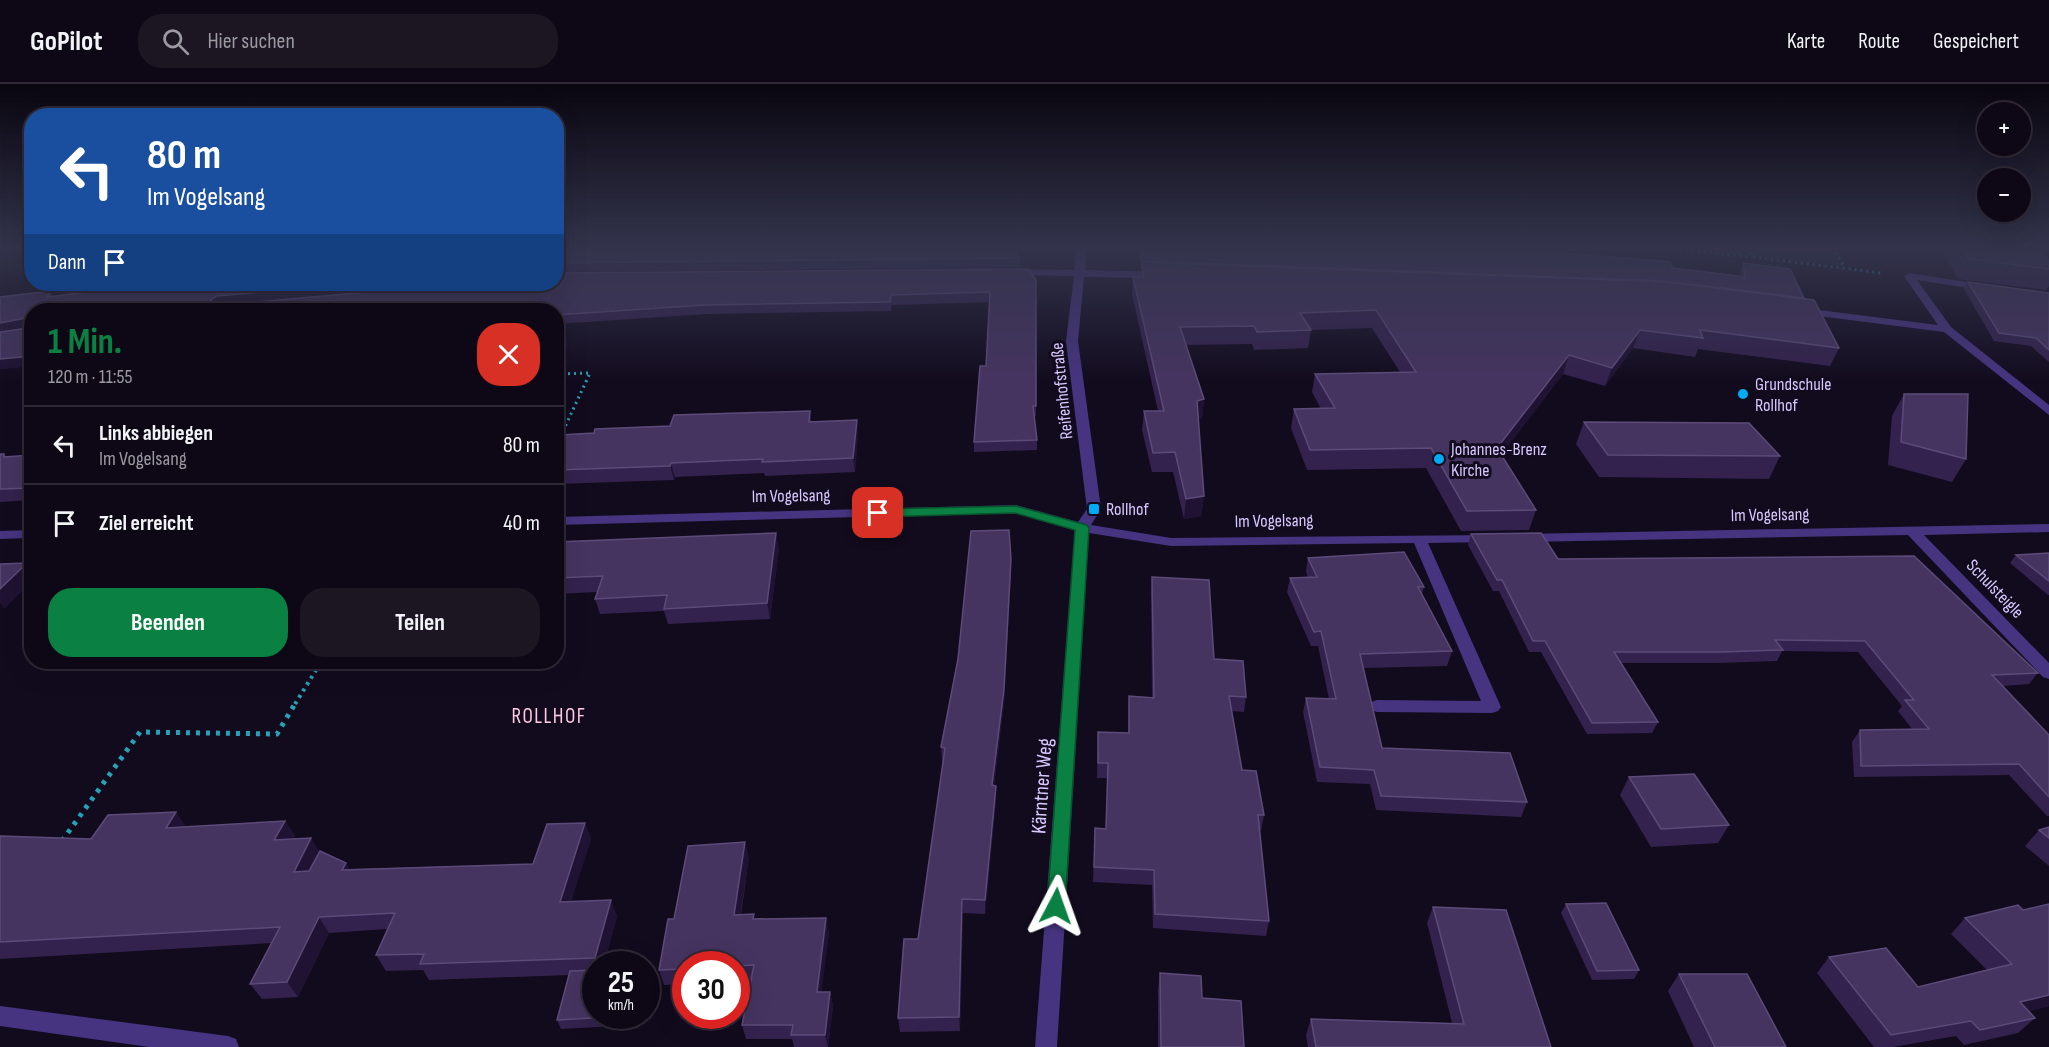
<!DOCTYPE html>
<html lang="de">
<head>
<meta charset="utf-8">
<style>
	:root { --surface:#0e0816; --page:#1c1623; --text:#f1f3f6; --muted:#9b9aa1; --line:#2e2935; --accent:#0b8043 }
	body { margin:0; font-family:"Sofia Sans Condensed",sans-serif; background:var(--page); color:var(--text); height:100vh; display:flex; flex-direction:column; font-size:22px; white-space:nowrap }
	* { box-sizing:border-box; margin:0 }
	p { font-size:20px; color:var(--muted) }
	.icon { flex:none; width:33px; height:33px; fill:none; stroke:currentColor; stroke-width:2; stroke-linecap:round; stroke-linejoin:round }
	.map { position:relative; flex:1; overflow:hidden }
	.sheet { position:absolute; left:24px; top:219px; width:540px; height:366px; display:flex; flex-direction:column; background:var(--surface); border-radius:24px; box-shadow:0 6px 24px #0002,0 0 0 2px var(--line) }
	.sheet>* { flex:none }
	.banner { position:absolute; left:24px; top:24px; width:540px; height:183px; border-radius:24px; box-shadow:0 6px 24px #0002,0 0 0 2px var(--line); background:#1a4fa0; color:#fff; overflow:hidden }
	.tools { position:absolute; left:1977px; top:18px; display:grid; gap:12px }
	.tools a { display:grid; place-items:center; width:54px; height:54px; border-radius:50%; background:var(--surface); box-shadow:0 6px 24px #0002,0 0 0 2px var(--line); font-size:30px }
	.speed { position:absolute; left:582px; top:867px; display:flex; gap:12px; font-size:30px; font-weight:700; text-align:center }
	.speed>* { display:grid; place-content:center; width:78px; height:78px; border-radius:50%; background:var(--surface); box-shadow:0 6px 24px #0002,0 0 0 2px var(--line); line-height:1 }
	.speed small { font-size:15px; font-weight:400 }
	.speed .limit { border:9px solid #d22; background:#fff; color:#111 }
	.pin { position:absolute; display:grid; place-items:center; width:51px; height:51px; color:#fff; margin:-26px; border-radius:12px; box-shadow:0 3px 9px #0006 }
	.me { position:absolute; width:66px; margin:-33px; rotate:4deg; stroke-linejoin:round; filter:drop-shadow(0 0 4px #0008) }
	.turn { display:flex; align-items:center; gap:21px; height:126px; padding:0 24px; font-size:27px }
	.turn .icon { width:78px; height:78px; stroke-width:2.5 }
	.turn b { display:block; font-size:42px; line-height:51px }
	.then { display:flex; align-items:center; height:57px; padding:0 24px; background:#0003; gap:12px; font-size:22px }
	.round { display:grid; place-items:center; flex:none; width:63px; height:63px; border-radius:24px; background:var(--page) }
	.overview { display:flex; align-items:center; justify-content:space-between; height:102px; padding:0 24px }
	h1 { font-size:36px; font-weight:700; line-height:45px; color:var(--accent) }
	.cta { display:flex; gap:12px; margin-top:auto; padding:12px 24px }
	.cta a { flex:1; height:69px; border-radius:24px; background:var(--accent); color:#fff; font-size:24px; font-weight:700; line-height:69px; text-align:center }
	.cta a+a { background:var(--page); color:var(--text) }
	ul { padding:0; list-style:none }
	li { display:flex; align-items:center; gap:18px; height:78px; padding:0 24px; border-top:2px solid var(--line) }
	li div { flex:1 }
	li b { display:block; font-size:22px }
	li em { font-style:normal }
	header { display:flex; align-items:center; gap:36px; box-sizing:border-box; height:84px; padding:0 30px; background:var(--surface); border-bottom:2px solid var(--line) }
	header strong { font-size:28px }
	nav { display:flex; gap:33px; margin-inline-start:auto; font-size:21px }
	.search { width:420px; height:54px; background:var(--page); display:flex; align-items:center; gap:15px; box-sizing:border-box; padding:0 21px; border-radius:24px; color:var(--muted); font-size:22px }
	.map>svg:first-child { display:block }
	.green { fill:#0e2429 }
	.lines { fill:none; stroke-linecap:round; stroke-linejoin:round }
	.path-far2 { stroke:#27a1b4; stroke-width:3; stroke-dasharray:2 4; stroke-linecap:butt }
	.path-far1 { stroke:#27a1b4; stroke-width:4; stroke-dasharray:3 4.5; stroke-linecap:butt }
	.path { stroke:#27a1b4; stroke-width:5; stroke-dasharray:4 6; stroke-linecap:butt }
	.minor { fill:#463480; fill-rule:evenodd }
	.wall { fill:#33224d }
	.shaded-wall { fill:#1f1232 }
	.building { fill:#453460; stroke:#5c4b79; stroke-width:1.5 }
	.route { fill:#0b8043; stroke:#07532c; stroke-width:1.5 }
	.poi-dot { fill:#00abf3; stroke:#120b1e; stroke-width:2 }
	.labels { text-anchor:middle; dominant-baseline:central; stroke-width:6; stroke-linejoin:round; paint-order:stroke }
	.poi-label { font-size:18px; fill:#d9c8ff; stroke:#120b1e; text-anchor:start }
	.street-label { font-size:18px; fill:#d9c8ff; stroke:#120b1e }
	.quarter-label { font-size:21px; letter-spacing:1.5px; fill:#ffcae2; stroke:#120b1e }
	.near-street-label { font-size:21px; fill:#d9c8ff; stroke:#120b1e }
</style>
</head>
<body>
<header>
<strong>GoPilot</strong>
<div class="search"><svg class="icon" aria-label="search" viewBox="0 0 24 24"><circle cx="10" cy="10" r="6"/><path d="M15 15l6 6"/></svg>Hier suchen</div>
<nav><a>Karte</a><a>Route</a><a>Gespeichert</a></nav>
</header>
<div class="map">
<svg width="2049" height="963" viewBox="0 0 2049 963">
	<rect width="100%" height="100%" fill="#120b1e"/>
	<polygon class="green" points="1669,163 1831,163 1841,182"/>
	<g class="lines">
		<g class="path-far2">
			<polyline points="1656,163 1752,173"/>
			<polyline points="1748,163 1752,173 1883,189"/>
			<polyline points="1833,163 1844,183"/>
			<polyline points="556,290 590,289 557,360"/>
		</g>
		<g class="path-far1">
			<polyline points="556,363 558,358"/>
			<polyline points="295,620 321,578"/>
		</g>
		<polyline class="path" points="62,757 140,648 277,650 296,618"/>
		<g class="minor">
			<polygon points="1077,163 1087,163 1085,186 1162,188 1167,191 1162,194 1084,193 1078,257 1101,425 1091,441 1171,454 1493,451 1495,454 1488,458 1428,459 1501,623 1498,627 1492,629 1377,628 1371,626 1368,622 1371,618 1377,616 1481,617 1414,459 1171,462 1089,449 1057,963 1035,963 1075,446 1015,429 556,441 556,433 1016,421 1078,438 1087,425 1066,257 1074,192 1012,191 1007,188 1012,185 1074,186"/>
			<polygon points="1909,189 1992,202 1992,206 1988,207 1917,196 1951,243 2049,321 2049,331 1944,248 1803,230 1798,227 1803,224 1938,241 1904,192"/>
			<polygon points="2049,440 2049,448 1924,451 2049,579 2049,595 2043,593 1908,451 1524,458 1517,454 1524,450"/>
			<polygon points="32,446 32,454 0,455 0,447"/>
			<polygon points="0,922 228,952 236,955 239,963 149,963 0,942"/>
		</g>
	</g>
	<g class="wall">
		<polygon points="556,163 1020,174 1020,183 556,188"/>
		<polygon points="1140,163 1564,169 1741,192 1740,187 1743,179 1804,214 1839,264 1830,282 1698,265 1695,273 1633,264 1605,302 1563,290 1501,371 1536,426 1529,446 1461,447 1426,384 1307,386 1291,344 1294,325 1321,325 1312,308 1315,290 1400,288 1372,244 1311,246 1308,264 1254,266 1252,260 1186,261 1204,315 1202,334 1198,335 1204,412 1201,432 1184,435 1173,388 1152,388 1142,346 1144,327 1158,327 1132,210 1133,193 1141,193 1142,185 1141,185"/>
		<polygon points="1940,163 2036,163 2049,177 2049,202 2046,206 1958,195"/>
		<polygon points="1028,185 1036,196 1036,332 1034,332 1037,356 1037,366 974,368 974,358 980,282 986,282 989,218 892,221 891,227 707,230 556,240 556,226 32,226 32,282 0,285 0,213 51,207 53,212 143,201 149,200 446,200 240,219 247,219 456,200 556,200 556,189"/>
		<polygon points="1968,198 2049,209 2049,278 2031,262 1994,257 1964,205"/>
		<polygon points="1904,310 1966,375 1952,398 1888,381 1892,332"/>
		<polygon points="810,327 811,338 858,350 855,388 765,392 764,389 675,393 674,396 556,400 556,359 594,349 670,342"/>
		<polygon points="1584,338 1780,372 1769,395 1599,393 1576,360"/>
		<polygon points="0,370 4,370 6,373 32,371 32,416 0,418"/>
		<polygon points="1471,450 1558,475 2038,589 2029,600 2002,602 2049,651 2049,732 2047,732 2009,691 1854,693 1852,658 1860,646 1912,645 1898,627 1902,622 1858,568 1782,567 1777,577 1717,579 1621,579 1658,638 1652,649 1587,650 1541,568 1529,568 1499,507 1493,507 1468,461"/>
		<polygon points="556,458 779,464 770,535 668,540 664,527 600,530 595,515 597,508 556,510"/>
		<polygon points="2049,469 2049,511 2048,511 2010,479 2016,471"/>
		<polygon points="1308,474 1424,503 1422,510 1452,567 1447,582 1363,584 1382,664 1527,718 1521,733 1376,726 1370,700 1317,698 1303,628 1306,614 1329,615 1318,562 1311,562 1287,508 1290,494 1308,494 1306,487"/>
		<polygon points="1011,489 1004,619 994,701 996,716 985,830 963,829 960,947 900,948 898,934 918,855 943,678 942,677 941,663"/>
		<polygon points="1152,493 1214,575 1246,613 1244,628 1232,627 1242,686 1264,731 1261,746 1260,746 1269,837 1266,852 1153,844 1152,801 1093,798 1095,744 1106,745 1107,694 1097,694 1098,648 1128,649 1129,612 1152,613 1151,507"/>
		<polygon points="1629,693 1729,741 1718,759 1651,763 1620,711"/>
		<polygon points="285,737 295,752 293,755 346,779 349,785 533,780 585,739 591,755 571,817 617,832 604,880 596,880 596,932 618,932 615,942 561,945 557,936 569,891 429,896 423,886 386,887 376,871 387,845 329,849 298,913 262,915 250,900 271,859 0,875 0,752 91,755 186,743"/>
		<polygon points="2049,743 2049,782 2025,762 2039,746"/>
		<polygon points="749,773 741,831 755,835 829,848 821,908 830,908 833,922 828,963 794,963 792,955 746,955 742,941 751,895 736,896 736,880 686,880 686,900 664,901 659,886 674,835"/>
		<polygon points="1566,820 1639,886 1634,895 1592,896 1561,829"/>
		<polygon points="2049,820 2049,922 2029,927 2035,934 2018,949 1964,961 1956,952 1893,963 1874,963 1817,889 1829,873 1918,903 1987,886 1951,850 1965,834 2023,826"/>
		<polygon points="1433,823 1551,963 1308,963 1306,951 1311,935 1452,939 1427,839"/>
		<polygon points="1160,889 1202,914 1244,963 1158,963 1158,906"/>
		<polygon points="1679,890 1786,963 1694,963 1668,907"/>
	</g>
	<g class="shaded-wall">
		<polygon points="347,200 446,200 222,221 215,226 210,216 217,212"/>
		<polygon points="551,224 552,226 521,226"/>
		<polygon points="26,234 32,244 0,250 0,239"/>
		<polygon points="1640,246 1633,264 1605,302 1612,284"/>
		<polygon points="1569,271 1563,290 1491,384 1497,364"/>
		<polygon points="32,272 32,282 0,285 0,275"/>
		<polygon points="1204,315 1202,334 1195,336 1197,317"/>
		<polygon points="857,336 858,350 855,388 853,374"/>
		<polygon points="671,379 675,393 674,396 670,382"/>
		<polygon points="1204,412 1201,432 1184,435 1186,415"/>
		<polygon points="776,449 779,464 770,535 767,519"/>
		<polygon points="1011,475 1011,489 1004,619 992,715 992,701"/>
		<polygon points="27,479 32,485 32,497 4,525 0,519 0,505"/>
		<polygon points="996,702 996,716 985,830 985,816"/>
		<polygon points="176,728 187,744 166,744"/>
		<polygon points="285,737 295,752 284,772 274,756"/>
		<polygon points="585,739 591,755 566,833 560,818"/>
		<polygon points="311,754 321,770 304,804 294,788"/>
		<polygon points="745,758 749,773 738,846 734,831"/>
		<polygon points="346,779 355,795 342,786"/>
		<polygon points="962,815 963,829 960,947 959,933"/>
		<polygon points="611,816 617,832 604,880 598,880 595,874"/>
		<polygon points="319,833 329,849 298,913 287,898"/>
		<polygon points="826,834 829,848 820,922 817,908"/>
		<polygon points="830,908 833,922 828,963 825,951"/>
		<polygon points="2049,911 2049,922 2004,934 2020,918"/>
		<polygon points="612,932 618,932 615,942 612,933"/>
	</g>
	<g class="building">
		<polygon points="556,163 1011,163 1020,174 556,179"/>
		<polygon points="1141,163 1562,163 1564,169 1670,178 1673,184 1745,193 1743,179 1790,185 1804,214 1663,197 1141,177"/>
		<polygon points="1962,163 2036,163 2049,177 2049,185 1969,175"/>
		<polygon points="1142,178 1666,198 1814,216 1839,264 1700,246 1703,254 1640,246 1612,284 1569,271 1497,364 1536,426 1467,427 1431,364 1310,366 1294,325 1335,324 1315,290 1416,288 1376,226 1300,229 1311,246 1257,248 1254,242 1180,243 1204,315 1197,317 1204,412 1186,415 1175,368 1153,369 1144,327 1164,327 1133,193 1143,193"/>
		<polygon points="1028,185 1036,196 1036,322 1033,322 1037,356 974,358 980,282 986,282 990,208 891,211 890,218 705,221 556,231 556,226 550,226 551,224 521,226 32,226 32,272 0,275 0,248 28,244 26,234 0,239 0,213 51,207 47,213 143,201 149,200 347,200 217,212 210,216 213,219 247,219 455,200 556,200 556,189"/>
		<polygon points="1968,198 2049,209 2049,266 2036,254 1999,249"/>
		<polygon points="1904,310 1968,310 1966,375 1901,358"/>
		<polygon points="810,327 809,338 857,336 853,374 762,378 763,375 671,379 670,382 556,386 556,359 560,351 594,349 595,345 670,342 674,331"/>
		<polygon points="1584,338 1749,339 1780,372 1608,371"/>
		<polygon points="0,370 4,370 4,373 32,371 32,404 0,405"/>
		<polygon points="1009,446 1011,475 1004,605 992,701 996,702 985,816 962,815 959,933 898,934 904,855 918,855 945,664 941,663 958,575 971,447"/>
		<polygon points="776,449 767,519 664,525 667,511 595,515 603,492 556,494 556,458"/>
		<polygon points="1541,449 1558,475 1914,472 2038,589 1992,591 2049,651 2049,713 2019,680 1861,682 1860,646 1929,645 1905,616 1914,616 1865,557 1775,556 1783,566 1722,568 1614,568 1658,638 1592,639 1545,557 1533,557 1502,496 1497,496 1471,450"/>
		<polygon points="1404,468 1424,503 1418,503 1452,567 1360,570 1382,664 1510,669 1527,718 1381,712 1374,686 1320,683 1306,614 1336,615 1321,547 1314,548 1290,494 1317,493 1308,474"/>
		<polygon points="2049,469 2049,497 2016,471"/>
		<polygon points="27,479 0,505 0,480"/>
		<polygon points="1152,493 1209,496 1214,575 1243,577 1246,613 1229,612 1242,686 1256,687 1264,731 1258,731 1269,837 1155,830 1154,786 1094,783 1095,744 1106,745 1108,679 1098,679 1098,648 1129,649 1129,612 1154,614"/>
		<polygon points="1694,690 1729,741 1661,745 1629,693"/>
		<polygon points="176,728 166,744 285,737 274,756 311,754 294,788 309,787 320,767 346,779 342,786 533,780 547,740 585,739 560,818 611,816 595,874 420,880 424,870 376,871 395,829 319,833 287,898 250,900 280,843 0,858 0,752 91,755 108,731"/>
		<polygon points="2049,743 2049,754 2039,746"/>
		<polygon points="745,758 734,831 754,830 753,835 826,834 817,908 830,908 825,951 791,951 793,941 742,941 754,881 736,882 736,880 686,880 686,885 659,886 668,835 674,835 688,762"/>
		<polygon points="1606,819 1639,886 1597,887 1566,820"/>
		<polygon points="2049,820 2049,911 2020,918 2035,934 1980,946 1971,937 1891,951 1829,873 1886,864 1918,903 2012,880 1965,834 2018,821 2023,826"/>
		<polygon points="1433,823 1506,826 1551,963 1316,963 1311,935 1464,940"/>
		<polygon points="596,886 596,932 612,932 612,933 557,936 570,887"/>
		<polygon points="1160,889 1201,892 1202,914 1241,917 1244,963 1161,963"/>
		<polygon points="1679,890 1747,890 1786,963 1715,963"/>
	</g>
	<linearGradient id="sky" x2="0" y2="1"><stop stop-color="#0a0610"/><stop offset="0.55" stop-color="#33344c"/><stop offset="1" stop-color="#33344c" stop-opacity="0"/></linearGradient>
	<rect width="2049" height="298" fill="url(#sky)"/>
	<polygon class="route" points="1016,422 1087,441 1089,444 1065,822 1063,827 1056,830 1049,827 1047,822 1075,446 1015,429 878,433 872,429 878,425"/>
	<g class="poi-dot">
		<circle cx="1743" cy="310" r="6"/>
		<circle cx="1439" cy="375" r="6"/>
		<rect x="1088" y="419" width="12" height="12" rx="3"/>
	</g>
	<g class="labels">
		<g class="poi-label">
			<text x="1755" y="300">Grundschule<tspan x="1755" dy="21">Rollhof</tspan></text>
			<text x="1451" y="365">Johannes-Brenz<tspan x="1451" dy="21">Kirche</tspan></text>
			<text x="1106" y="425">Rollhof</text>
		</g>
		<g class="street-label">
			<text transform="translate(1062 307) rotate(-96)">Reifenhofstraße</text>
			<text transform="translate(791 412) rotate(-1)">Im Vogelsang</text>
			<text transform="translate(1770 431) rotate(-1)">Im Vogelsang</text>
			<text transform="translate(1274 437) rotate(-1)">Im Vogelsang</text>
			<text transform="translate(1995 505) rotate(46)">Schulsteigle</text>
		</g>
		<g class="quarter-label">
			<text x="549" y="632">ROLLHOF</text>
		</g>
		<g class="near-street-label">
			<text transform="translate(1042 702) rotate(-86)">Kärntner Weg</text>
		</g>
	</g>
</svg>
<div class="tools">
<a>+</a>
<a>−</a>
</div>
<div class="speed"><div>25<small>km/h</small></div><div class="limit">30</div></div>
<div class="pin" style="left:878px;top:429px;background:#d93025"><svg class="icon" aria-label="arrive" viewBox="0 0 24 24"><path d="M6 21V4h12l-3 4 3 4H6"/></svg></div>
<svg class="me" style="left:1056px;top:822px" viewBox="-20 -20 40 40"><path d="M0-17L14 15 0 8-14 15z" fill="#0b8043" stroke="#fff" stroke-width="4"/></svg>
<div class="banner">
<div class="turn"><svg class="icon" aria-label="left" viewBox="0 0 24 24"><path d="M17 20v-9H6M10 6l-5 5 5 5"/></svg><div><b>80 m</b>Im Vogelsang</div></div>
<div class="then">Dann<svg class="icon" aria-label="arrive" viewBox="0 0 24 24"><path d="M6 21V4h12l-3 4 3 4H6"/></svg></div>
</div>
<section class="sheet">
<div class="overview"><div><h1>1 Min.</h1><p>120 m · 11:55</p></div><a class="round" style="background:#d93025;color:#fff"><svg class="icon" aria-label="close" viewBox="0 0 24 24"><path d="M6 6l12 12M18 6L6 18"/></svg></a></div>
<ul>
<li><svg class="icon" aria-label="left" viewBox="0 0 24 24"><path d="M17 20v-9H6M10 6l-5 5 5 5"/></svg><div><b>Links abbiegen</b><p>Im Vogelsang</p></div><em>80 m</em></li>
<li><svg class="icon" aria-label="arrive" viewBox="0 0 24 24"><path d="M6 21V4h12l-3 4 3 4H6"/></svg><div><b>Ziel erreicht</b></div><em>40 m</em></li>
</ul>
<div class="cta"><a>Beenden</a><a>Teilen</a></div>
</section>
</div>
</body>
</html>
